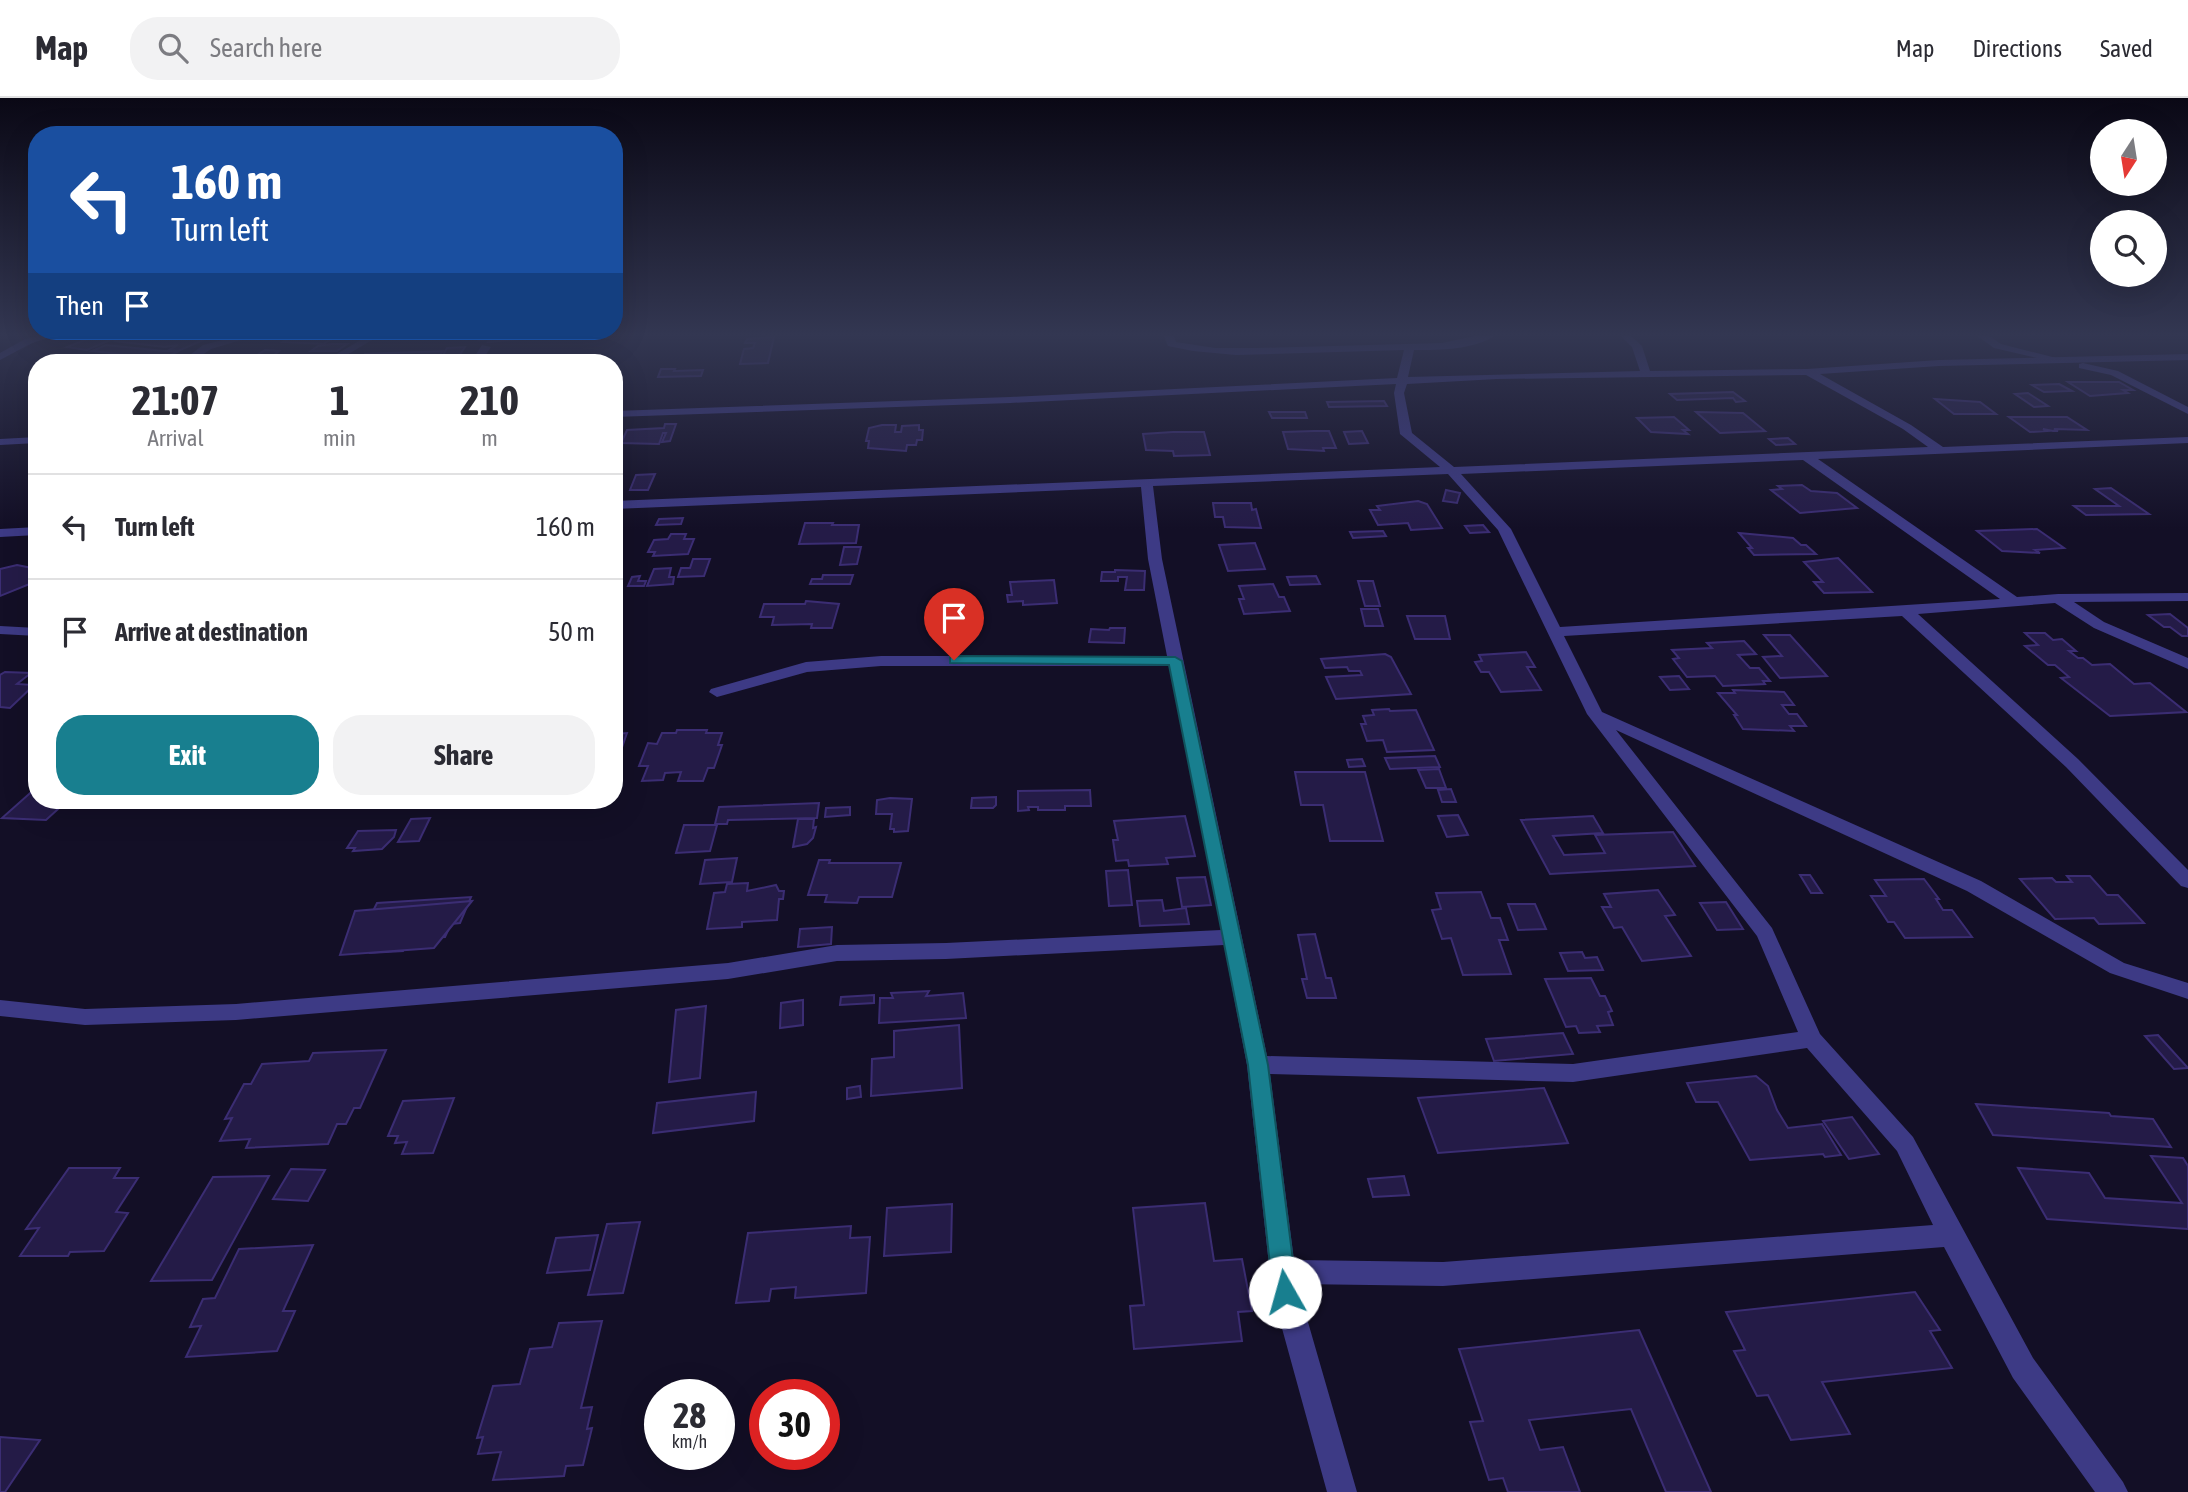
<!DOCTYPE html>
<html lang="en">
<head>
<meta charset="utf-8">
<style>
	:root { --surface:#fff; --page:#f2f2f3; --text:#2b2b33; --muted:#7c7c81; --line:#e1e1e2; --accent:#187f8f }
	body { margin:0; font-family:"Asap Condensed",sans-serif; background:var(--page); color:var(--text); height:100vh; display:flex; flex-direction:column; font-size:26px; white-space:nowrap }
	* { box-sizing:border-box; margin:0 }
	p { font-size:23px; color:var(--muted) }
	.icon { flex:none; width:38px; height:38px; fill:none; stroke:currentColor; stroke-width:2; stroke-linecap:round; stroke-linejoin:round }
	.map { position:relative; flex:1; overflow:hidden }
	.sheet { position:absolute; left:28px; top:256px; width:595px; height:455px; display:flex; flex-direction:column; background:var(--surface); border-radius:28px; box-shadow:0 7px 28px #0002 }
	.sheet>* { flex:none }
	.hud { position:absolute; left:28px; top:28px; width:595px; height:214px; border-radius:28px; box-shadow:0 7px 28px #0002; background:#1a4fa0; color:#fff; overflow:hidden }
	.needle { width:46px; rotate:192deg }
	.controls { position:absolute; left:2090px; top:21px; display:grid; gap:14px }
	.controls a { display:grid; place-items:center; width:77px; height:77px; border-radius:50%; background:var(--surface); box-shadow:0 7px 28px #0002; font-size:35px }
	.speed { position:absolute; left:644px; top:1281px; display:flex; gap:14px; font-size:35px; font-weight:700; text-align:center }
	.speed>* { display:grid; place-content:center; width:91px; height:91px; border-radius:50%; background:var(--surface); box-shadow:0 7px 28px #0002; line-height:1 }
	.speed small { font-size:18px; font-weight:400 }
	.speed .limit { border:10px solid #d22; background:#fff; color:#111 }
	.pin { position:absolute; display:grid; place-items:center; width:60px; height:60px; color:#fff; margin:-72px -30px; border-radius:50% 50% 50% 0; rotate:-45deg; box-shadow:0 0 7px #0007 }
	.pin .icon { rotate:45deg }
	.me { position:absolute; width:77px; margin:-38px; rotate:353deg; stroke-linejoin:round; filter:drop-shadow(0 0 5px #0008) }
	.turn { display:flex; align-items:center; gap:24px; height:147px; padding:0 28px; font-size:32px }
	.turn .icon { width:91px; height:91px; stroke-width:2.5 }
	.turn b { display:block; font-size:49px; line-height:60px }
	.then { display:flex; align-items:center; height:66px; padding:0 28px; background:#0003; gap:14px; font-size:26px }
	.eta { display:flex; justify-content:space-evenly; align-items:center; height:119px; text-align:center }
	.eta b { font-size:42px; font-weight:700; line-height:49px }
	.cta { display:flex; gap:14px; margin-top:auto; padding:14px 28px }
	.cta a { flex:1; height:80px; border-radius:28px; background:var(--accent); color:#fff; font-size:28px; font-weight:700; line-height:80px; text-align:center }
	.cta a+a { background:var(--page); color:var(--text) }
	ul { padding:0; list-style:none }
	li { display:flex; align-items:center; gap:21px; height:105px; padding:0 28px; border-top:2px solid var(--line) }
	li div { flex:1 }
	li b { display:block; font-size:26px }
	li em { font-style:normal }
	header { display:flex; align-items:center; gap:42px; box-sizing:border-box; height:98px; padding:0 35px; background:var(--surface); border-bottom:2px solid var(--line) }
	header strong { font-size:33px }
	nav { display:flex; gap:38px; margin-inline-start:auto; font-size:24px }
	.search { width:490px; height:63px; background:var(--page); display:flex; align-items:center; gap:18px; box-sizing:border-box; padding:0 24px; border-radius:28px; color:var(--muted); font-size:26px }
	.map>svg:first-child { display:block }
	.building { fill:#241b47; stroke:#3b2d73; stroke-width:2 }
	.lines { fill:none; stroke-linecap:round; stroke-linejoin:round }
	.service { fill:#3d3a85; fill-rule:evenodd }
	.minor { fill:#3d3a85; fill-rule:evenodd }
	.route { fill:#187f8f; stroke:#10535d; stroke-width:2 }
</style>
</head>
<body>
<header>
<strong>Map</strong>
<div class="search"><svg class="icon" aria-label="search" viewBox="0 0 24 24"><circle cx="10" cy="10" r="6"/><path d="M15 15l6 6"/></svg>Search here</div>
<nav><a>Map</a><a>Directions</a><a>Saved</a></nav>
</header>
<div class="map">
<svg width="2188" height="1394" viewBox="0 0 2188 1394">
	<rect width="100%" height="100%" fill="#130f26"/>
	<g class="building">
		<polygon points="100,236 124,236 87,252 67,249"/>
		<polygon points="132,236 148,236 203,242 178,253 169,252 178,247 165,249 114,243"/>
		<polygon points="298,236 341,236 323,246 283,244"/>
		<polygon points="482,236 521,236 519,241 488,244 490,241 479,242"/>
		<polygon points="774,239 768,265 740,266 744,251 753,250 755,245 745,245 747,241"/>
		<polygon points="332,246 347,246 337,253 311,253 318,248"/>
		<polygon points="106,247 164,253 179,253 162,261 92,253"/>
		<polygon points="465,249 459,258 442,259 447,250"/>
		<polygon points="265,252 279,253 267,263 248,263"/>
		<polygon points="443,253 435,263 357,264 365,256"/>
		<polygon points="661,271 675,271 674,273 703,272 701,278 658,279"/>
		<polygon points="2068,284 2119,284 2133,292 2123,292 2128,295 2090,298"/>
		<polygon points="2059,286 2072,293 2044,294 2032,287"/>
		<polygon points="1733,294 1745,303 1736,304 1733,300 1677,302 1670,296"/>
		<polygon points="2028,295 2048,308 2034,309 2015,296"/>
		<polygon points="1935,301 1980,304 1996,316 1954,316"/>
		<polygon points="1384,303 1387,308 1329,309 1327,304"/>
		<polygon points="1269,314 1305,314 1307,320 1272,320"/>
		<polygon points="1696,314 1743,315 1765,333 1720,335"/>
		<polygon points="1674,319 1689,332 1683,332 1688,336 1651,334 1637,320"/>
		<polygon points="2009,319 2067,319 2087,332 2054,331 2058,333 2053,333 2043,331 2047,333 2030,334"/>
		<polygon points="665,326 676,326 670,343 662,344 666,335 663,335 659,346 621,345 627,332 664,330"/>
		<polygon points="882,327 896,327 895,334 901,334 902,328 919,327 919,332 923,332 922,342 917,342 916,347 907,347 906,353 868,350 869,343 866,343 869,330"/>
		<polygon points="1314,333 1329,333 1336,350 1323,350 1324,353 1288,351 1283,334"/>
		<polygon points="1362,333 1368,345 1349,346 1344,334"/>
		<polygon points="1173,334 1204,334 1210,357 1174,358 1173,353 1146,352 1143,336"/>
		<polygon points="1788,340 1795,346 1776,347 1769,341"/>
		<polygon points="655,376 648,392 630,392 636,377"/>
		<polygon points="1802,387 1811,393 1837,395 1857,410 1800,415 1771,392 1782,391 1778,388"/>
		<polygon points="2111,390 2149,416 2086,417 2074,408 2119,408 2095,391"/>
		<polygon points="1446,392 1460,395 1457,405 1443,403"/>
		<polygon points="1418,403 1427,406 1442,430 1411,432 1408,425 1378,427 1370,412 1380,412 1377,408"/>
		<polygon points="1213,405 1251,405 1252,412 1256,411 1261,430 1225,429 1223,419 1215,419"/>
		<polygon points="683,420 681,426 656,427 659,421"/>
		<polygon points="805,425 833,425 832,427 859,427 856,445 799,446"/>
		<polygon points="1483,427 1489,434 1470,435 1465,428"/>
		<polygon points="2037,431 2064,450 2035,452 2040,455 2002,453 1977,433"/>
		<polygon points="1383,433 1386,438 1353,440 1350,434"/>
		<polygon points="1739,435 1793,440 1801,447 1806,447 1816,456 1754,457 1748,450 1752,450"/>
		<polygon points="671,436 686,436 684,441 694,441 688,456 653,458 655,454 648,454 654,442 668,441"/>
		<polygon points="1255,445 1265,471 1228,473 1219,447"/>
		<polygon points="844,449 861,449 857,466 840,467"/>
		<polygon points="1838,460 1872,494 1824,495 1814,484 1823,484 1804,464"/>
		<polygon points="693,461 710,461 704,478 678,479 681,470 690,470"/>
		<polygon points="17,467 37,471 34,475 37,476 37,483 0,498 0,471"/>
		<polygon points="671,470 669,479 674,479 673,486 647,488 654,471"/>
		<polygon points="1115,472 1145,473 1144,492 1125,492 1127,479 1118,479 1118,483 1101,483 1102,474 1115,474"/>
		<polygon points="823,477 853,477 850,486 810,486 812,481 822,481"/>
		<polygon points="640,478 638,483 646,483 644,488 628,488 632,479"/>
		<polygon points="1316,478 1320,486 1290,487 1287,479"/>
		<polygon points="1054,482 1057,505 1023,507 1023,503 1008,504 1007,497 1012,497 1010,484"/>
		<polygon points="1358,483 1373,483 1380,508 1365,508"/>
		<polygon points="1273,486 1279,499 1284,499 1290,513 1244,516 1239,501 1244,501 1239,488"/>
		<polygon points="806,503 839,506 832,530 811,530 812,526 772,527 774,519 760,519 764,506 805,506"/>
		<polygon points="1361,511 1378,511 1383,528 1365,528"/>
		<polygon points="2170,516 2188,530 2188,538 2182,538 2170,529 2164,529 2148,517"/>
		<polygon points="1407,518 1445,518 1450,541 1415,541"/>
		<polygon points="1110,530 1125,530 1124,545 1089,544 1091,531 1109,532"/>
		<polygon points="2025,535 2045,535 2053,542 2062,541 2076,553 2069,553 2078,560 2083,560 2092,567 2110,566 2134,586 2150,585 2186,614 2110,618 2061,580 2069,579 2055,567 2048,567 2025,548 2038,547"/>
		<polygon points="1764,537 1790,537 1827,578 1780,580 1763,559 1782,558"/>
		<polygon points="1744,543 1756,556 1738,557 1750,570 1759,570 1770,583 1763,583 1765,586 1723,588 1715,578 1687,579 1673,561 1679,560 1672,552 1712,550 1707,545"/>
		<polygon points="1526,554 1535,569 1527,569 1541,592 1501,594 1489,574 1481,574 1475,564 1482,563 1479,557"/>
		<polygon points="1385,556 1391,559 1411,596 1336,601 1326,579 1362,577 1360,573 1349,573 1347,569 1325,570 1321,561"/>
		<polygon points="5,574 31,575 17,586 34,587 10,610 0,609 0,577"/>
		<polygon points="1679,578 1689,591 1670,592 1660,579"/>
		<polygon points="1733,592 1784,594 1794,607 1782,607 1789,616 1797,616 1806,628 1790,628 1794,633 1743,631 1734,617 1737,617 1718,595 1735,595"/>
		<polygon points="1389,611 1390,613 1416,612 1434,652 1387,654 1383,642 1367,643 1361,626 1366,626 1363,618 1374,617 1372,612"/>
		<polygon points="677,632 707,632 706,635 722,635 718,647 722,647 714,670 708,670 703,683 678,683 681,674 665,675 663,682 642,683 648,668 639,668 648,645 657,646 662,635 676,635"/>
		<polygon points="627,635 618,661 614,661 614,636"/>
		<polygon points="1435,658 1440,669 1390,671 1385,660"/>
		<polygon points="1362,661 1365,668 1349,669 1347,662"/>
		<polygon points="1439,671 1446,690 1426,690 1418,672"/>
		<polygon points="1295,674 1365,674 1383,743 1330,743 1323,707 1301,707"/>
		<polygon points="37,689 37,702 68,702 46,722 2,720"/>
		<polygon points="1451,691 1456,704 1442,704 1438,692"/>
		<polygon points="1090,692 1091,708 1065,708 1065,712 1038,712 1038,709 1028,709 1029,712 1018,713 1018,693"/>
		<polygon points="996,699 996,707 993,710 971,710 972,700"/>
		<polygon points="890,700 912,701 908,733 894,734 894,731 890,731 892,716 876,716 877,702"/>
		<polygon points="819,705 817,720 728,722 727,726 715,726 719,709"/>
		<polygon points="850,709 850,717 825,719 826,710"/>
		<polygon points="1458,717 1468,737 1447,739 1438,718"/>
		<polygon points="1185,718 1195,758 1166,760 1168,766 1129,768 1128,762 1116,763 1113,742 1118,742 1114,723"/>
		<polygon points="1593,718 1603,735 1553,738 1564,757 1605,755 1595,737 1673,734 1695,768 1550,776 1521,722"/>
		<polygon points="430,720 419,743 398,744 411,721"/>
		<polygon points="798,721 814,721 813,730 816,729 813,740 807,746 793,749"/>
		<polygon points="684,727 717,727 710,753 676,755"/>
		<polygon points="396,732 394,739 382,751 353,753 355,750 347,750 358,733"/>
		<polygon points="737,760 732,784 700,786 705,762"/>
		<polygon points="819,762 830,762 829,765 901,765 892,799 859,799 857,805 825,804 827,797 808,797"/>
		<polygon points="1128,772 1132,807 1109,808 1106,773"/>
		<polygon points="1800,777 1810,777 1822,795 1811,795"/>
		<polygon points="2067,778 2090,778 2107,797 2118,797 2144,825 2099,826 2094,820 2055,821 2020,781 2052,780 2056,784 2072,784"/>
		<polygon points="1205,779 1211,807 1182,809 1177,780"/>
		<polygon points="1924,781 1939,801 1936,801 1943,812 1952,812 1972,839 1905,840 1894,824 1888,824 1871,798 1886,798 1875,782"/>
		<polygon points="748,785 747,793 776,787 779,793 784,793 783,801 779,801 777,822 742,824 742,829 707,831 714,795 725,794 727,786"/>
		<polygon points="1658,792 1675,817 1665,818 1691,858 1642,863 1622,829 1614,830 1602,809 1611,809 1604,796"/>
		<polygon points="1481,794 1491,820 1500,820 1508,842 1499,842 1511,876 1463,877 1451,840 1442,841 1432,812 1441,811 1436,795"/>
		<polygon points="471,799 460,825 451,826 445,839 428,840 425,846 406,847 403,853 370,855 375,843 357,845 377,805"/>
		<polygon points="1162,802 1164,813 1186,810 1189,826 1140,828 1137,803"/>
		<polygon points="472,803 434,850 340,857 355,813"/>
		<polygon points="1726,804 1743,831 1717,832 1700,805"/>
		<polygon points="1508,806 1535,806 1546,831 1518,832"/>
		<polygon points="832,829 831,846 798,849 800,831"/>
		<polygon points="1315,836 1326,880 1331,880 1336,900 1307,900 1302,881 1307,881 1298,837"/>
		<polygon points="1582,854 1585,860 1597,859 1603,872 1568,873 1560,855"/>
		<polygon points="1591,880 1600,898 1605,898 1612,913 1608,914 1613,927 1597,928 1600,934 1579,935 1576,928 1566,929 1545,881"/>
		<polygon points="929,893 926,898 963,895 966,920 879,925 880,900 893,900 891,895"/>
		<polygon points="874,897 874,905 840,907 841,899"/>
		<polygon points="803,902 803,927 780,930 781,905"/>
		<polygon points="706,908 700,980 669,984 676,912"/>
		<polygon points="959,927 962,990 871,998 872,961 894,959 894,933"/>
		<polygon points="1563,935 1573,956 1494,963 1486,941"/>
		<polygon points="2158,937 2188,970 2174,971 2145,938"/>
		<polygon points="386,952 360,1010 354,1010 346,1026 337,1026 328,1046 246,1050 250,1041 220,1043 232,1020 225,1021 244,986 251,986 262,966 309,963 313,955"/>
		<polygon points="1756,978 1768,988 1777,1012 1788,1030 1822,1026 1841,1057 1825,1059 1823,1056 1750,1062 1718,1004 1696,1004 1687,985"/>
		<polygon points="860,988 861,999 847,1001 847,990"/>
		<polygon points="1544,990 1568,1045 1438,1055 1418,1000"/>
		<polygon points="756,994 754,1023 653,1035 657,1005"/>
		<polygon points="454,1000 433,1055 402,1056 407,1044 395,1045 398,1038 388,1038 403,1003"/>
		<polygon points="1976,1006 2109,1015 2111,1018 2153,1021 2171,1049 1993,1037"/>
		<polygon points="1852,1019 1879,1056 1849,1061 1823,1023"/>
		<polygon points="2151,1058 2183,1060 2188,1068 2188,1131 2047,1121 2018,1070 2089,1075 2105,1100 2182,1105"/>
		<polygon points="69,1070 120,1070 114,1080 138,1080 116,1114 128,1115 104,1153 70,1154 68,1158 20,1158 39,1130 26,1131"/>
		<polygon points="291,1071 325,1072 308,1103 273,1101"/>
		<polygon points="269,1078 212,1182 151,1183 213,1079"/>
		<polygon points="1404,1078 1409,1097 1373,1099 1368,1081"/>
		<polygon points="1205,1105 1214,1163 1242,1161 1252,1213 1238,1214 1242,1243 1134,1251 1130,1208 1144,1207 1133,1110"/>
		<polygon points="952,1106 951,1154 884,1158 887,1110"/>
		<polygon points="640,1124 623,1195 588,1197 607,1126"/>
		<polygon points="851,1128 850,1140 870,1139 866,1195 795,1200 796,1189 771,1191 769,1203 736,1205 748,1135"/>
		<polygon points="598,1137 590,1172 547,1175 556,1140"/>
		<polygon points="313,1147 283,1213 295,1213 277,1253 186,1259 201,1228 190,1229 203,1201 215,1200 239,1151"/>
		<polygon points="1915,1194 1940,1232 1930,1233 1952,1270 1822,1284 1850,1336 1791,1342 1768,1297 1757,1298 1734,1253 1745,1252 1726,1214"/>
		<polygon points="602,1223 581,1310 592,1309 587,1331 592,1330 583,1367 566,1368 564,1378 493,1382 501,1354 478,1356 483,1339 477,1340 493,1288 520,1286 530,1251 552,1249 559,1225"/>
		<polygon points="1639,1232 1711,1394 1666,1394 1631,1311 1529,1322 1540,1352 1563,1349 1580,1394 1508,1394 1503,1380 1489,1382 1470,1324 1483,1323 1459,1251"/>
		<polygon points="0,1339 40,1342 5,1394 0,1394"/>
	</g>
	<g class="lines">
		<polygon class="service" points="1975,236 1986,236 2001,246 2064,262 2059,265 1994,250"/>
		<g class="minor">
			<polygon points="49,236 65,236 32,245 0,262 0,255 25,241"/>
			<polygon points="246,236 261,236 211,251 192,264 181,264 203,247"/>
			<polygon points="371,236 382,236 335,264 323,264"/>
			<path d="M 1163,236 L 1173,236 L 1176,244 L 1215,250 L 1258,250 L 1442,245 L 1484,236 L 1497,236 C 1476,252 1440,252 1414,252 L 1408,279 L 1640,273 L 1632,249 L 1619,236 L 1629,236 L 1642,248 L 1650,273 L 1807,271 L 1939,262 L 2188,256 L 2188,262 L 1939,268 L 1820,276 L 1911,327 L 1943,349 L 2188,339 L 2188,345 L 1818,361 L 2017,499 L 2058,496 L 2188,495 L 2188,503 L 2074,504 L 2104,524 L 2188,560 L 2188,571 L 2094,530 L 2055,505 L 1918,516 L 2078,661 L 2188,772 L 2188,790 L 2181,788 L 2066,669 L 1902,518 L 1564,538 L 1602,614 L 1981,783 L 2124,865 L 2188,885 L 2188,901 L 2110,875 L 1967,793 L 1616,632 L 1772,830 L 1820,936 L 1913,1039 L 2033,1260 L 2123,1384 L 2128,1394 L 2095,1394 L 2013,1280 L 1944,1149 L 1443,1188 L 1297,1186 L 1357,1394 L 1327,1394 L 1272,1194 L 1247,967 L 1224,847 L 946,861 L 837,863 L 728,881 L 236,922 L 85,927 L 0,918 L 0,902 L 85,911 L 236,906 L 728,865 L 837,847 L 946,845 L 1221,832 L 1169,568 L 881,568 L 807,574 L 717,599 L 709,594 L 711,591 L 806,564 L 881,558 L 1167,558 L 1148,461 L 1141,389 L 614,411 L 614,403 L 1440,369 L 1400,336 L 1394,295 L 1396,286 L 1010,305 L 614,319 L 614,313 L 1010,299 L 1397,280 L 1404,252 L 1236,257 L 1193,253 L 1168,248 ZM 1806,277 L 1903,331 L 1928,349 L 1454,369 L 1412,335 L 1404,295 L 1407,286 L 1497,281 ZM 1803,362 L 2000,501 L 1560,529 L 1511,431 L 1461,376 ZM 1448,376 L 1498,432 L 1587,616 L 1757,838 L 1798,934 L 1573,966 L 1267,958 L 1162,461 L 1153,388 ZM 1807,950 L 1897,1053 L 1933,1127 L 1443,1164 L 1294,1162 L 1270,976 L 1573,984 Z"/>
			<polygon points="482,247 491,249 481,264 471,264"/>
			<polygon points="2083,265 2118,273 2188,309 2188,316 2111,277 2079,270 2079,266"/>
			<polygon points="37,339 37,345 0,347 0,341"/>
			<polygon points="37,429 37,437 0,439 0,431"/>
			<polygon points="0,528 37,530 37,538 0,536"/>
		</g>
	</g>
	<linearGradient id="sky" x2="0" y2="1"><stop stop-color="#0a0815"/><stop offset="0.55" stop-color="#333752"/><stop offset="1" stop-color="#333752" stop-opacity="0"/></linearGradient>
	<rect width="2188" height="431" fill="url(#sky)"/>
	<polygon class="route" points="954,558 1175,559 1182,563 1268,967 1297,1194 1293,1202 1285,1205 1277,1202 1273,1194 1248,967 1169,567 950,565 950,559"/>
</svg>
<div class="controls">
<a><svg class="needle" viewBox="-14 -14 28 28"><path d="M0-13l5 13h-10z" fill="#e53935"/><path d="M0 13l5-13h-10z" fill="#7c7c81"/></svg></a>
<a><svg class="icon" aria-label="search" viewBox="0 0 24 24"><circle cx="10" cy="10" r="6"/><path d="M15 15l6 6"/></svg></a>
</div>
<div class="speed"><div>28<small>km/h</small></div><div class="limit">30</div></div>
<div class="pin" style="left:954px;top:562px;background:#d93025"><svg class="icon" aria-label="arrive" viewBox="0 0 24 24"><path d="M6 21V4h12l-3 4 3 4H6"/></svg></div>
<svg class="me" style="left:1285px;top:1194px" viewBox="-20 -20 40 40"><circle r="19" fill="#fff"/><path d="M0-13L10 11 0 6-10 11z" fill="#187f8f"/></svg>
<div class="hud">
<div class="turn"><svg class="icon" aria-label="left" viewBox="0 0 24 24"><path d="M17 20v-9H6M10 6l-5 5 5 5"/></svg><div><b>160 m</b>Turn left</div></div>
<div class="then">Then<svg class="icon" aria-label="arrive" viewBox="0 0 24 24"><path d="M6 21V4h12l-3 4 3 4H6"/></svg></div>
</div>
<section class="sheet">
<div class="eta">
<div><b>21:07</b><p>Arrival</p></div>
<div><b>1</b><p>min</p></div>
<div><b>210</b><p>m</p></div>
</div>
<ul>
<li><svg class="icon" aria-label="left" viewBox="0 0 24 24"><path d="M17 20v-9H6M10 6l-5 5 5 5"/></svg><div><b>Turn left</b></div><em>160 m</em></li>
<li><svg class="icon" aria-label="arrive" viewBox="0 0 24 24"><path d="M6 21V4h12l-3 4 3 4H6"/></svg><div><b>Arrive at destination</b></div><em>50 m</em></li>
</ul>
<div class="cta"><a>Exit</a><a>Share</a></div>
</section>
</div>
</body>
</html>
